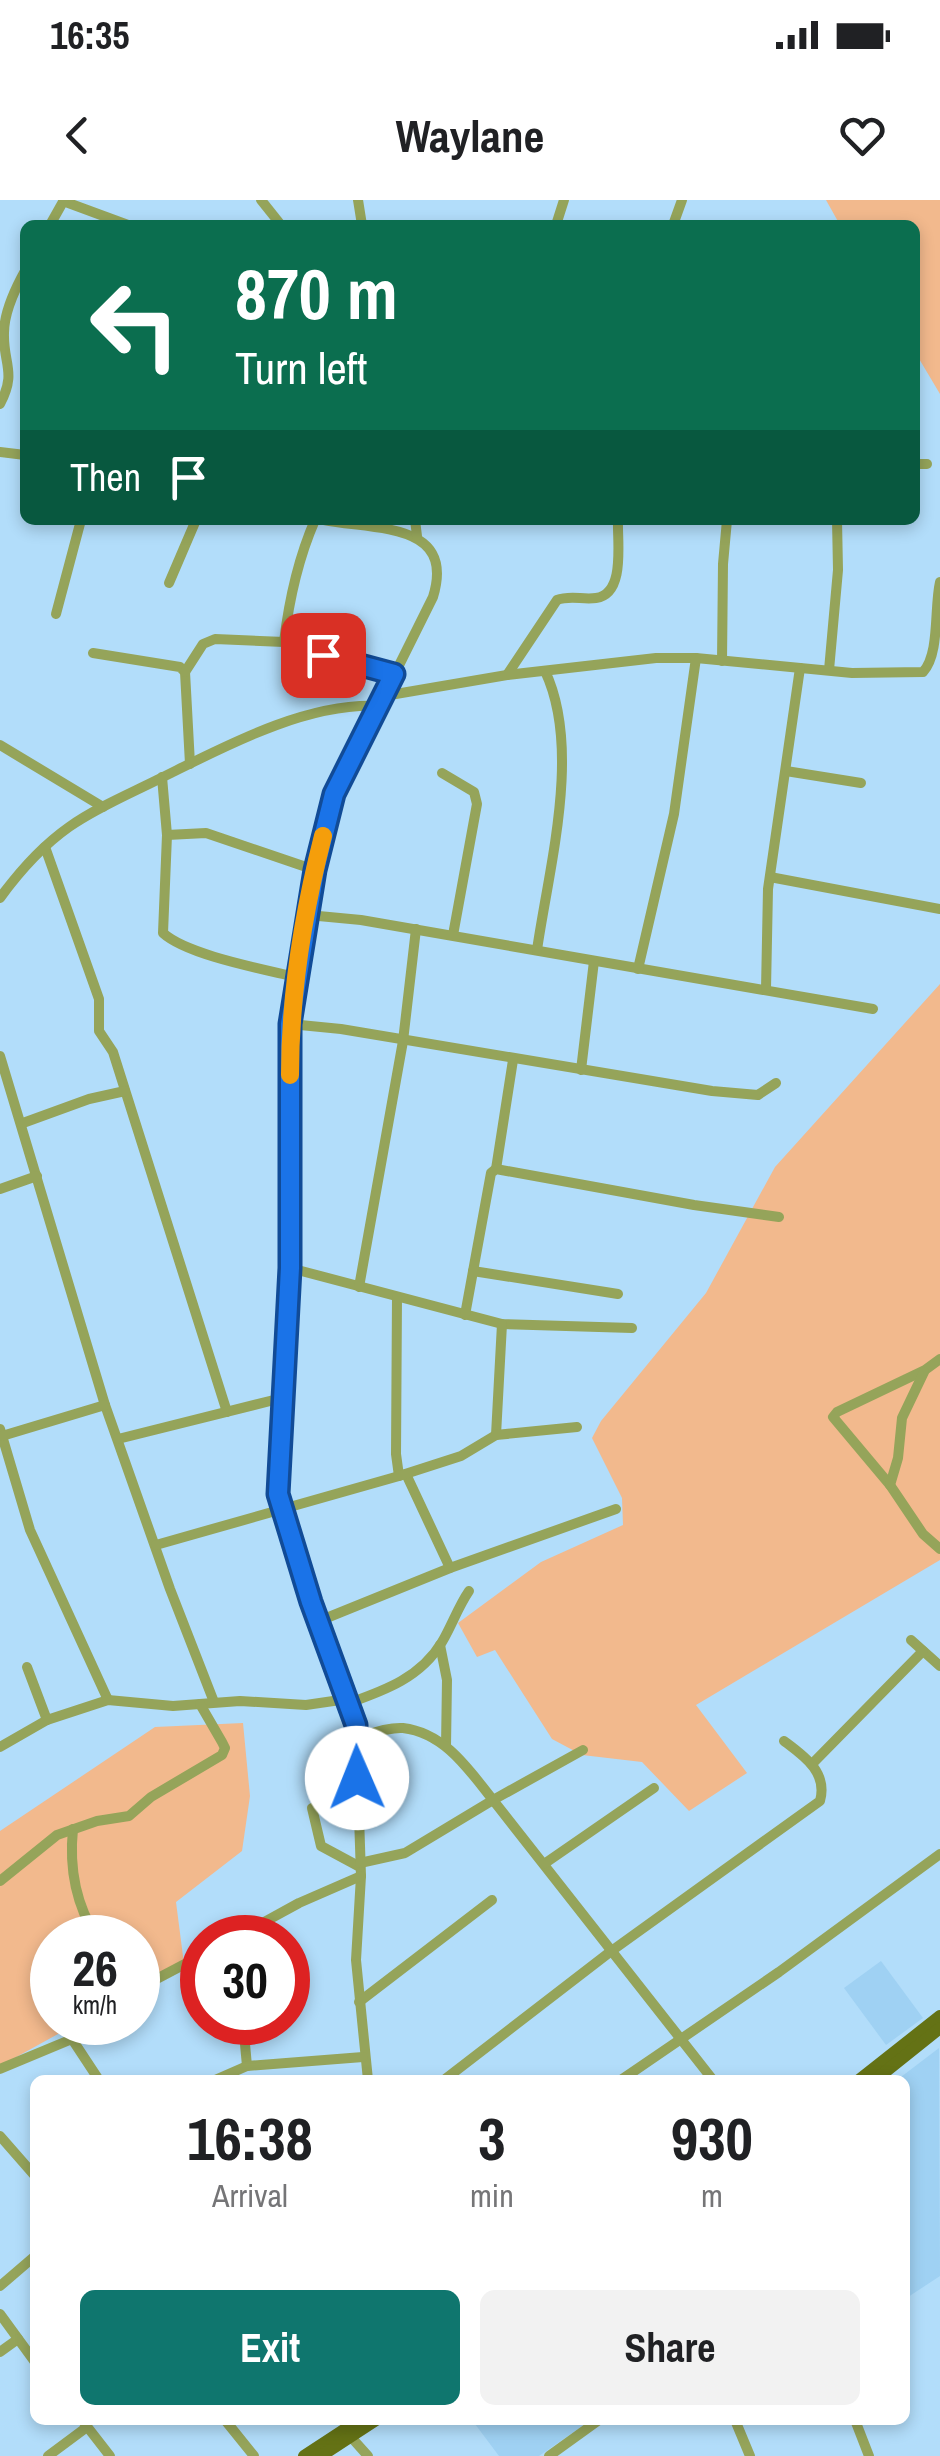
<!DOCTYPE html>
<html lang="en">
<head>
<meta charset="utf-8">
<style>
	:root { --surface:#fff; --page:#f2f2f2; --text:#202124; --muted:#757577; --accent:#0f766e }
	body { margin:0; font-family:"Archivo Narrow",sans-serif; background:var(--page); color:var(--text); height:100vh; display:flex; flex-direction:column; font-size:38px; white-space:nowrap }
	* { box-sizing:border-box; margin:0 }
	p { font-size:32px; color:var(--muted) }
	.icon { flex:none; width:55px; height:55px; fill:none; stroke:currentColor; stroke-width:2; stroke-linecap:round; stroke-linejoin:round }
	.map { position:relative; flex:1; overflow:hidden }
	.side { position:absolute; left:30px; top:1875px; width:880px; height:350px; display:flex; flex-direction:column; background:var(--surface); border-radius:15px; box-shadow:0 5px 15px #0003 }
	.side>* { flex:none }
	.banner { position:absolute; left:20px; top:20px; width:900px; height:305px; border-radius:15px; box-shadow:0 5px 15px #0003; background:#0b6e4f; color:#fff; overflow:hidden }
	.speed { position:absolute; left:30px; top:1715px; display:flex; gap:20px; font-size:50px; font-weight:700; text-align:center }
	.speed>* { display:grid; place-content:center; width:130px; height:130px; border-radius:50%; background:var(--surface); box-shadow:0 5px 15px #0003; line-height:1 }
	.speed small { font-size:25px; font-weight:400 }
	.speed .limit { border:15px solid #d22; background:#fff; color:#111 }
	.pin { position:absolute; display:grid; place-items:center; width:85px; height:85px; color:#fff; margin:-42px; border-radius:20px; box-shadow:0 5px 15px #0006 }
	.me { position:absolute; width:110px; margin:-55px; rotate:359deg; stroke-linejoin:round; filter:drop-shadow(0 0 8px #0008) }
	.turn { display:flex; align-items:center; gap:35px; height:210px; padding:0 50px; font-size:45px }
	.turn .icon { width:130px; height:130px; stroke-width:2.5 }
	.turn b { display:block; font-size:70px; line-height:85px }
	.then { display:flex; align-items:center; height:95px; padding:0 50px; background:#0003; gap:20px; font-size:38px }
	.eta { display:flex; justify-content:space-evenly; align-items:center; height:170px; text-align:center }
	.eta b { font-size:60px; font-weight:700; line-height:70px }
	.action { display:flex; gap:20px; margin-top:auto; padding:20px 50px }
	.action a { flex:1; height:115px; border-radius:15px; background:var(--accent); color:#fff; font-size:40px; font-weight:700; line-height:115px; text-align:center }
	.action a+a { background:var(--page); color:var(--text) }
	.status { display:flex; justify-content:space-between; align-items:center; height:70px; padding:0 50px; background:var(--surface); direction:ltr }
	.status svg { height:28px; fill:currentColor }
	header { display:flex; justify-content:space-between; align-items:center; height:130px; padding:0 50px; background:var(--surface); font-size:45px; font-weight:700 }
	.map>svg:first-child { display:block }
	.built { fill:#9fd1f3 }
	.green { fill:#f2b98d }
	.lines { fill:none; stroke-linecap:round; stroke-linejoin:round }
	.minor { stroke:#95a45a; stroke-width:10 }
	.major { stroke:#647215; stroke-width:12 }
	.route-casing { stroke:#114b97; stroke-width:25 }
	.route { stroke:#1a73e8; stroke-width:18 }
	.slow { stroke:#f59e0b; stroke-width:18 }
</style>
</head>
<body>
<div class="status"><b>16:35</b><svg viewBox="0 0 49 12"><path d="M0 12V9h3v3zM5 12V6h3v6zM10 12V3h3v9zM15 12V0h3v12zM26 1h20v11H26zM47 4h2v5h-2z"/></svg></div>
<header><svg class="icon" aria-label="back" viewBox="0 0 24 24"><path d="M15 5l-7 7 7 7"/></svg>Waylane<svg class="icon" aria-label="heart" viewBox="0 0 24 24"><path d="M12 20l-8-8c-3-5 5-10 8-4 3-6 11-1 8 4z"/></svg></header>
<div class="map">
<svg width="940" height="2256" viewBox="0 0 940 2256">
	<rect width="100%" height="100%" fill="#b2ddfa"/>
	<g class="built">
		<polygon points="881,1761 923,1818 886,1845 844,1788"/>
		<polygon points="939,1848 940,2076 905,2099 905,1880 897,1880"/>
		<polygon points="472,2220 591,2220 539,2256 499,2256"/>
	</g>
	<g class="green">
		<polygon points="826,0 940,0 940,194 915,152 915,25 840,25"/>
		<polygon points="940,784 940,1360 696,1505 747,1573 689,1611 642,1562 582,1555 552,1539 495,1450 477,1457 458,1423 541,1362 623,1325 622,1298 592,1238 601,1221 706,1093 775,967"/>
		<polygon points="243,1523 250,1596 242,1651 176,1702 184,1764 138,1789 138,1738 52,1738 52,1822 78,1823 0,1866 0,1631 155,1527"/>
	</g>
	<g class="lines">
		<g class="minor">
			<polyline points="261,0 281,25"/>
			<polyline points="358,0 362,25"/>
			<polyline points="63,1 128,25"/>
			<polyline points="50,25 64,0"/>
			<polyline points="556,25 564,0"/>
			<polyline points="673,25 682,0"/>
			<path d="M 0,204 C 17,172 3,164 4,133 C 4,112 15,89 25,71"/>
			<polyline points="0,252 25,255"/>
			<polyline points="915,264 927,264"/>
			<path d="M 315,320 C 298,359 289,400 284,442 L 394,474"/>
			<path d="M 324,320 C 375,330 456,322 433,397 L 335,594 L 315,670 L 290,824 L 290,1068 L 278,1294 L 311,1401 L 356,1525 L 361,1676 L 356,1760 L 368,1880"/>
			<polyline points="415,320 417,336"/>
			<polyline points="169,383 196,320"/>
			<polyline points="56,414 81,320"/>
			<polyline points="93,453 180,467 185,472 190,564"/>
			<polyline points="722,461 723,364 727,320"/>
			<polyline points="829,470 838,370 837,320"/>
			<polyline points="185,472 203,444 215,439 284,442"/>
			<path d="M 507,475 L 557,400 C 570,395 583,400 596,398 C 626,394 617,341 618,320"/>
			<path d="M 384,496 L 507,475 L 656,458 L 696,458 L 852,473 L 923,472 C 940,454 934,408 940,382"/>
			<polyline points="0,545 103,607"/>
			<polyline points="786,571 861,583"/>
			<polyline points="442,573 474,592 477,604 453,735"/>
			<path d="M 162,577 L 167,635 L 163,733 C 187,755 263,769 296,777"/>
			<polyline points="167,635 206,633 315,670"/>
			<polyline points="45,647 99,799 99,831 113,852 227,1212"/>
			<polyline points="770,677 940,709"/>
			<path d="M 0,698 C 19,672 42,646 69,627 C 96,608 127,595 157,580 C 222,548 305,502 379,506"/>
			<polyline points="308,715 361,720 873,809"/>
			<path d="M 537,750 C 549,667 582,549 545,471"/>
			<polyline points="638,769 674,614 696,458"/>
			<polyline points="766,789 768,689 800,468"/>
			<polyline points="290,824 341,829 712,891 758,895 776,883"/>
			<polyline points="0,856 105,1205 170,1389 214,1502"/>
			<polyline points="581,870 594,761"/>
			<polyline points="23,923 89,899 125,891"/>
			<polyline points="496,969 513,860"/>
			<polyline points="0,989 37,976"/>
			<polyline points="290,1068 502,1124 632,1128"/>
			<polyline points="473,1071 618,1094"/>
			<polyline points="359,1087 403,841 416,729"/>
			<polyline points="397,1097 396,1254 399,1276"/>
			<polyline points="465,1115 491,973 496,969 694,1005 779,1017"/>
			<polyline points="940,1159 925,1170 837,1212 833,1217 890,1285 923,1334 940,1349"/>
			<polyline points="0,1229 30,1330 108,1500"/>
			<polyline points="496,1235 502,1124"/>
			<polyline points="2,1236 105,1205"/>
			<polyline points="118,1239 282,1198"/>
			<polyline points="406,1274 450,1368"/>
			<polyline points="890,1285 898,1258 902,1218 924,1172"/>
			<polyline points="156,1345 399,1276 461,1256 496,1235 577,1227"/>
			<polyline points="319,1421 450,1368 616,1309"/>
			<polyline points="911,1440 940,1466"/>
			<polyline points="440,1445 447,1480 446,1546"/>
			<polyline points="27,1467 47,1520"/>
			<path d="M 349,1503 C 386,1490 421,1477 442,1442 C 452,1425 458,1407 469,1391"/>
			<path d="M 356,1538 C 370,1534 388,1527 403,1528 C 445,1533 469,1570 493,1600 L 583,1550"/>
			<polyline points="0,1547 47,1520 108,1500 173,1506 240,1501 306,1505 347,1499"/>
			<polyline points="813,1563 923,1451"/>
			<polyline points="312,1608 321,1646 360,1667"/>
			<path d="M 73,1629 C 69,1667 76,1705 97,1738"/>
			<polyline points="360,1663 405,1653 493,1600 713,1880"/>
			<polyline points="544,1664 654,1588"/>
			<polyline points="0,1681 57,1635 97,1621 129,1616 151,1597 222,1555 225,1548 222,1542 200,1504"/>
			<polyline points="235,1738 299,1703 361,1676"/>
			<polyline points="138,1793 147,1784 202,1755"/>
			<polyline points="359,1802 492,1700"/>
			<polyline points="243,1822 247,1866"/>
			<polyline points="72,1839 99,1880"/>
			<polyline points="0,1869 72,1839 98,1822"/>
			<polyline points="215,1880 247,1866 363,1857"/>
			<path d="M 444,1880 L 610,1752 L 820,1601 C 828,1572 804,1556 784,1541"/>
			<polyline points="621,1880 779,1772 940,1654"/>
			<polyline points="0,1936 35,1976"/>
			<polyline points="0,2086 35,2056"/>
			<polyline points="0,2114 35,2162"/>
			<polyline points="0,2152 18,2139"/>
			<polyline points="82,2220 110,2256"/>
			<polyline points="225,2220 254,2256"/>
			<polyline points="735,2220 750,2256"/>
			<polyline points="855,2220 869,2256"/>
			<polyline points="351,2237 368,2256"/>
			<polyline points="48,2256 87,2227"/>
			<polyline points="549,2256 599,2220"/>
		</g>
		<g class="major">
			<polyline points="859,1880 940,1816"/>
			<polyline points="875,1880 940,1828"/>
			<polyline points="304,2256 359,2220"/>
			<polyline points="321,2256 376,2220"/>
		</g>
	</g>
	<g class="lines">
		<g class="route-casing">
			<polyline id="route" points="323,455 394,474 334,594 315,670 290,824 290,1068 278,1294 311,1402 356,1525 357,1578"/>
		</g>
		<use href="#route" class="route"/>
		<path class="slow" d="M 290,875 C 290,795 303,714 323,636"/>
	</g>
</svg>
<div class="speed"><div>26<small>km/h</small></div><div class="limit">30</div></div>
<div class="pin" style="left:323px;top:455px;background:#d93025"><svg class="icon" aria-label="arrive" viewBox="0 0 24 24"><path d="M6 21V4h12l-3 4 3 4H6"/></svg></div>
<svg class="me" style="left:357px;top:1578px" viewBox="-20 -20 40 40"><circle r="19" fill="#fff"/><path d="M0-13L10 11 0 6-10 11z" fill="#1a73e8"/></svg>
<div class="banner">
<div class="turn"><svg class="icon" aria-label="left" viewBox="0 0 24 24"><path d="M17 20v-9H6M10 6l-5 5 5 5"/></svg><div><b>870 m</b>Turn left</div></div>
<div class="then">Then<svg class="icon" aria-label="arrive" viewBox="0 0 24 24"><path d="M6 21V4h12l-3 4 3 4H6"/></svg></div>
</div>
<section class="side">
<div class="eta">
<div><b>16:38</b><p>Arrival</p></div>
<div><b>3</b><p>min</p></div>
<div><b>930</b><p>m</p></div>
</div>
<div class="action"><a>Exit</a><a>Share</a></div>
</section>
</div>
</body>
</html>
